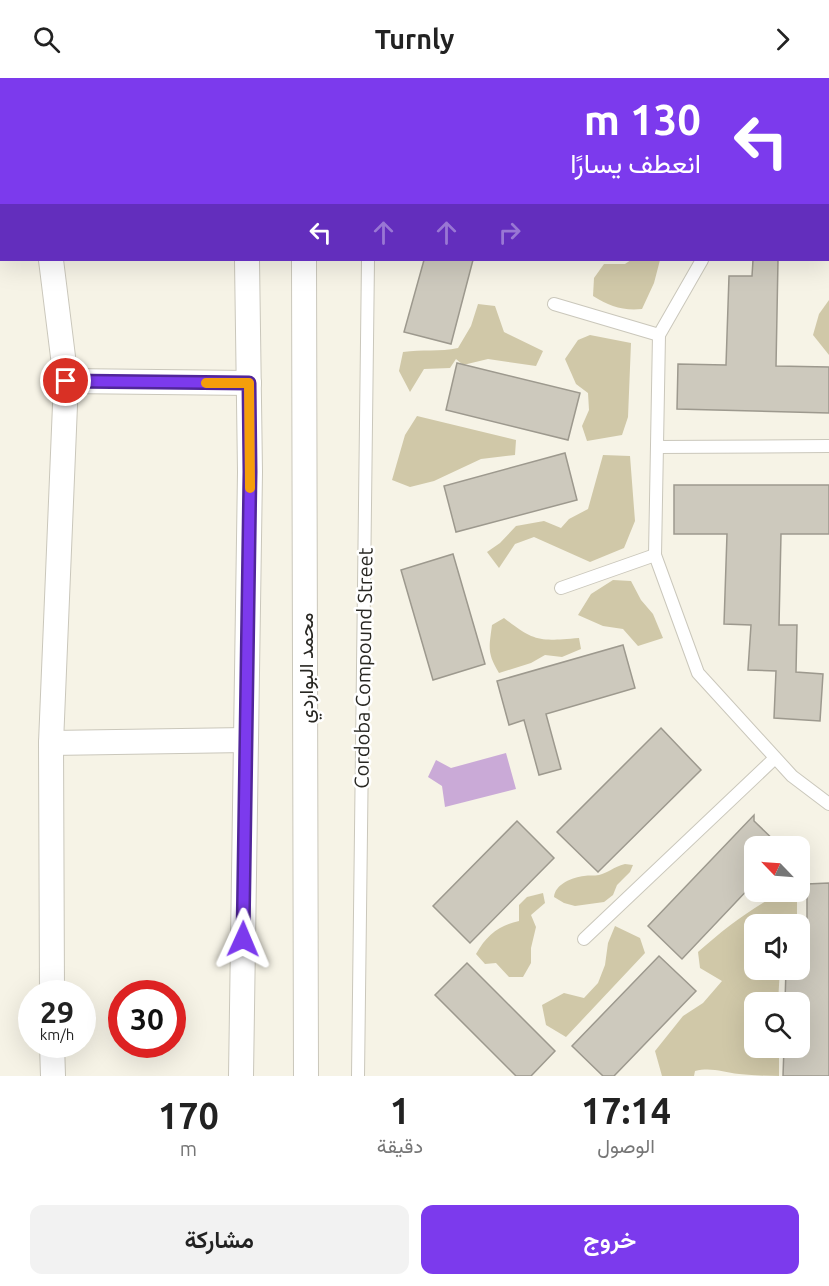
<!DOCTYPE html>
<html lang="ar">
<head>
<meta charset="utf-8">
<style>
	:root { --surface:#fff; --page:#f2f2f2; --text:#222; --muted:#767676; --accent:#7c3aed }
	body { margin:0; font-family:Ubuntu,Vazirmatn,sans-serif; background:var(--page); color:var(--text); direction:rtl; height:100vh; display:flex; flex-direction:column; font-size:22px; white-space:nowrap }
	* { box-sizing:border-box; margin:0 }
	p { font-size:20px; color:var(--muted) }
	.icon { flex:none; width:33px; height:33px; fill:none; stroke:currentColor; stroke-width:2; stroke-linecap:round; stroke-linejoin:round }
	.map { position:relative; height:998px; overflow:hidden; direction:ltr }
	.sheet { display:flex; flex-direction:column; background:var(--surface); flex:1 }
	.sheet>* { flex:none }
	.banner { position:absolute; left:0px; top:0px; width:830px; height:183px; box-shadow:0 6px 24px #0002; direction:rtl; background:#7c3aed; color:#fff; overflow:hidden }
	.needle { width:39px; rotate:295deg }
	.tools { position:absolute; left:744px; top:758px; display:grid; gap:12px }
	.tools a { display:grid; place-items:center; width:66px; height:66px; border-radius:12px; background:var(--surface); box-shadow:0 6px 24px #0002; font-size:30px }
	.speed { position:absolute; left:18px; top:902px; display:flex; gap:12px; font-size:30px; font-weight:700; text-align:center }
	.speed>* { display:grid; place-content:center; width:78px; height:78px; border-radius:50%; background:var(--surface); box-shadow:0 6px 24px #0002; line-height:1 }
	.speed small { font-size:15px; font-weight:400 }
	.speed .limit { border:9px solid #d22; background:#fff; color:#111 }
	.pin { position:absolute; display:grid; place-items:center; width:51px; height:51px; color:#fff; margin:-26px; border:3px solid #fff; border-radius:50%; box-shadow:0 2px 6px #0007 }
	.me { position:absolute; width:66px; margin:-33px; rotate:1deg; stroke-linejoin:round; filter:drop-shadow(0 0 4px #0008) }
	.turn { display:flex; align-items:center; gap:21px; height:126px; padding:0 30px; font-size:27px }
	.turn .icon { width:78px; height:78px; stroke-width:2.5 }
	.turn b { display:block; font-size:42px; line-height:51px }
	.lanes { display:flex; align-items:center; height:57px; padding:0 30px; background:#0003; justify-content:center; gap:30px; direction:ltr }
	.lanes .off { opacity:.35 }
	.eta { display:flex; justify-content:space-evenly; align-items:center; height:102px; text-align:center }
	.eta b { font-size:36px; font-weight:600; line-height:42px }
	.button { display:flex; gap:12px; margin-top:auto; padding:12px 30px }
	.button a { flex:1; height:69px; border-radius:12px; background:var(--accent); color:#fff; font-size:24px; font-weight:600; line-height:69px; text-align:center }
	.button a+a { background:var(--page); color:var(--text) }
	header { display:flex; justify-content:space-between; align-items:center; height:78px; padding:0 30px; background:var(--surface); font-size:27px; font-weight:600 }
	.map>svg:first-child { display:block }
	.green { fill:#d0c8a8 }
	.water { fill:#caaad7 }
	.building { fill:#cdc9bd; stroke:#9d998e; stroke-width:1.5 }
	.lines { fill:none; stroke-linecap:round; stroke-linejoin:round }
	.service-casing { stroke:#cac7bb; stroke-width:14 }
	.minor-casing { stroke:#cac7bb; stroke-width:26 }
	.service { stroke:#fff; stroke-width:12 }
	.minor { stroke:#fff; stroke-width:24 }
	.route-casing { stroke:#51269a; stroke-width:15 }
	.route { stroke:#7c3aed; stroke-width:10 }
	.slow { stroke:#f59e0b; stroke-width:10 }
	.labels { text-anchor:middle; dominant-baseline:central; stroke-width:5; stroke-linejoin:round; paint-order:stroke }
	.street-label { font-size:20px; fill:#282722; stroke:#fff }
</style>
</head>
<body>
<header><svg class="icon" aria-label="forward" viewBox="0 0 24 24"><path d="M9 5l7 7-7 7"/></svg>Turnly<svg class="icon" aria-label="search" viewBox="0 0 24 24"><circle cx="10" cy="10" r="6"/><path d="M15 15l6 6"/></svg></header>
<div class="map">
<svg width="829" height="998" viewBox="0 0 829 998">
	<rect width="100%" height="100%" fill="#f6f3e6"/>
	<g class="green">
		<path d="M 631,182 L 660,182 L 654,205 L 642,231 C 623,233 609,228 593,218 L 594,200 L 604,186 L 625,186 Z"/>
		<polygon points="829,222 829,277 813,257 819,236"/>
		<path d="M 478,226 L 495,228 L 504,254 L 543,273 L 536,288 L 488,281 L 463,287 L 456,281 L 450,290 L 424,291 L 410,314 L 399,293 L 403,274 C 422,271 440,274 458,270 L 471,248 Z"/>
		<polygon points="590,257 631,265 628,339 622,357 587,363 582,348 589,332 588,315 576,306 565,281 578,262"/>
		<polygon points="417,338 516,362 515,377 481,381 434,403 410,409 392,402 405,357"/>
		<polygon points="603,377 630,378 635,443 624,470 590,484 534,459 515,466 499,490 487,474 500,465 516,448 544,443 561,450 569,441 588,431"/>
		<polygon points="613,502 631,503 641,522 653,536 663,560 638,568 623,551 603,548 578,537 591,516"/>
		<path d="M 504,540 C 536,565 540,563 579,560 L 581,571 L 562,579 L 545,577 L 531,585 L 499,595 C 487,575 489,570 492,547 Z"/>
		<path d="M 625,786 L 633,787 L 630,794 L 617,807 L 613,817 L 604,824 L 575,828 L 564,825 L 554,819 C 555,806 573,799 584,798 C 589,797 594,798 599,797 C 608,795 613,789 625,786 Z"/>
		<path d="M 782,814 L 797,823 L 797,839 L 789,846 L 754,846 L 754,891 L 780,891 L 778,924 L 754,924 L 754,969 L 779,969 L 779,998 C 765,998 752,997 739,996 C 723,994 711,989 695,993 L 694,998 L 662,998 L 655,973 L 683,938 L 703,925 L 722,903 L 700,890 L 698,874 C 725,850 750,831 782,814 Z"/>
		<path d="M 543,815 L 545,825 L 531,837 L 536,849 L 531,870 L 531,885 L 523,899 L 509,899 L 496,885 L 485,886 L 476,876 C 487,857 498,848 519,843 L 519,827 L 527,819 Z"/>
		<polygon points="615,848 640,860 645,875 566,959 546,947 542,927 564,915 584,920 598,905 605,887 608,865"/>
	</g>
	<polygon class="water" points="506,675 516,711 445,729 442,708 428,699 436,682 451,690"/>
	<g class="building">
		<polygon points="424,182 473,182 451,266 404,254"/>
		<polygon points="753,182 778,182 776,288 829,289 829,335 677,331 678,286 726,287 729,198 752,198"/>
		<polygon points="457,285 580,315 568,362 446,332"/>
		<polygon points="565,375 577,422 456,454 444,408"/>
		<polygon points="674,407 829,407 829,456 781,456 779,547 797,547 796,594 823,596 820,643 774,640 776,593 748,592 751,547 724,546 727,456 674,456"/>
		<polygon points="453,476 485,586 433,602 401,492"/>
		<polygon points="623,567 635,610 546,636 561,691 539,697 524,642 509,647 497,603"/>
		<polygon points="661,650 701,692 598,794 557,754"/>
		<polygon points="754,737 754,743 780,768 754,768 754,805 682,881 648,848"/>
		<polygon points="517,743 554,780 470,865 433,828"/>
		<polygon points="829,805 829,998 783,998 784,969 800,969 800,924 785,924 786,891 800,891 800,854 807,854 807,806"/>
		<polygon points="659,878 696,913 614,998 603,998 572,968"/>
		<polygon points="467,885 555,973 531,998 516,998 435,917"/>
	</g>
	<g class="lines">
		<g class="service-casing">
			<g id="service">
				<polyline points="718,0 719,2"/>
				<polyline points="370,2 370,0"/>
				<polyline points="828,21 829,21"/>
				<polyline points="702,182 659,257 655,477 698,595 792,698 829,726"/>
				<polyline points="554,226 659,257"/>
				<polyline points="657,369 829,368"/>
				<polyline points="561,510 655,477"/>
				<polyline points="584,861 775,680"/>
				<polyline points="358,998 368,182"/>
			</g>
		</g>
		<g class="minor-casing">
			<g id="minor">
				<polyline points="245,0 245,2"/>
				<polyline points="303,0 303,2"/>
				<polyline points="0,69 2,72"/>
				<polyline points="51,182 66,303 51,665 52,915"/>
				<polyline points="304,182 306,998"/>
				<polyline points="66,303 249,305"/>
				<polyline points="51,665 246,662"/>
				<polyline points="52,966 53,998"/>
				<polyline points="241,998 250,394 247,182"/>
			</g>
		</g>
		<use href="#service" class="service"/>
		<use href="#minor" class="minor"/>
	</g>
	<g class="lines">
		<g class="route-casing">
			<polyline id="route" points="66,303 249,305 250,394 243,861"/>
		</g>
		<use href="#route" class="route"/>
		<polyline class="slow" points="206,305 249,305 250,410"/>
	</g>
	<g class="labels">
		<g class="street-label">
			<text transform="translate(305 590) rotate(-90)">محمد البواردي</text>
			<text transform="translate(363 590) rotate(-89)">Cordoba Compound Street</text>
		</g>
	</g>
</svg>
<div class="tools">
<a><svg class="needle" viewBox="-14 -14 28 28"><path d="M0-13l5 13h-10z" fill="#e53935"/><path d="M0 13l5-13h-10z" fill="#767676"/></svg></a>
<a><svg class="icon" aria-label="sound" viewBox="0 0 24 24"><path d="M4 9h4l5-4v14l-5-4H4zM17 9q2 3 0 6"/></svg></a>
<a><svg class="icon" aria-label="search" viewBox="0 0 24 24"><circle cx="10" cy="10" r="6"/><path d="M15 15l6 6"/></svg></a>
</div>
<div class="speed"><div>29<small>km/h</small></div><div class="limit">30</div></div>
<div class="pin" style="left:66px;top:303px;background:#d93025"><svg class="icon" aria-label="arrive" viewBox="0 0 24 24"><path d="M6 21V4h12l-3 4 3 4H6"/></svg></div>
<svg class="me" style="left:243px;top:861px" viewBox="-20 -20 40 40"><path d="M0-17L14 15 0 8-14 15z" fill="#7c3aed" stroke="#fff" stroke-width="4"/></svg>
<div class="banner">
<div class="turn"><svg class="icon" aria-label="left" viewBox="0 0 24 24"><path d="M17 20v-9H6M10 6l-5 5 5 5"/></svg><div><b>130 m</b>انعطف يسارًا</div></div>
<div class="lanes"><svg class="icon" aria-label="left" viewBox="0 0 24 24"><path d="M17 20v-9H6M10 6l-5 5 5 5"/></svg><svg class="icon off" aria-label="ahead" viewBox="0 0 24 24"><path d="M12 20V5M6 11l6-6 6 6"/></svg><svg class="icon off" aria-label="ahead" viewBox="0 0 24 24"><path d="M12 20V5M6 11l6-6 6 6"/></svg><svg class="icon off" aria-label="right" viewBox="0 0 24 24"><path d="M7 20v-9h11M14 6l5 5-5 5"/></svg></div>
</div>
</div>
<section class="sheet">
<div class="eta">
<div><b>17:14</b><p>الوصول</p></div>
<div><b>1</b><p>دقيقة</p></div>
<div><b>170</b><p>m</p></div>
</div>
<div class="button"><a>خروج</a><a>مشاركة</a></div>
</section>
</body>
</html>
